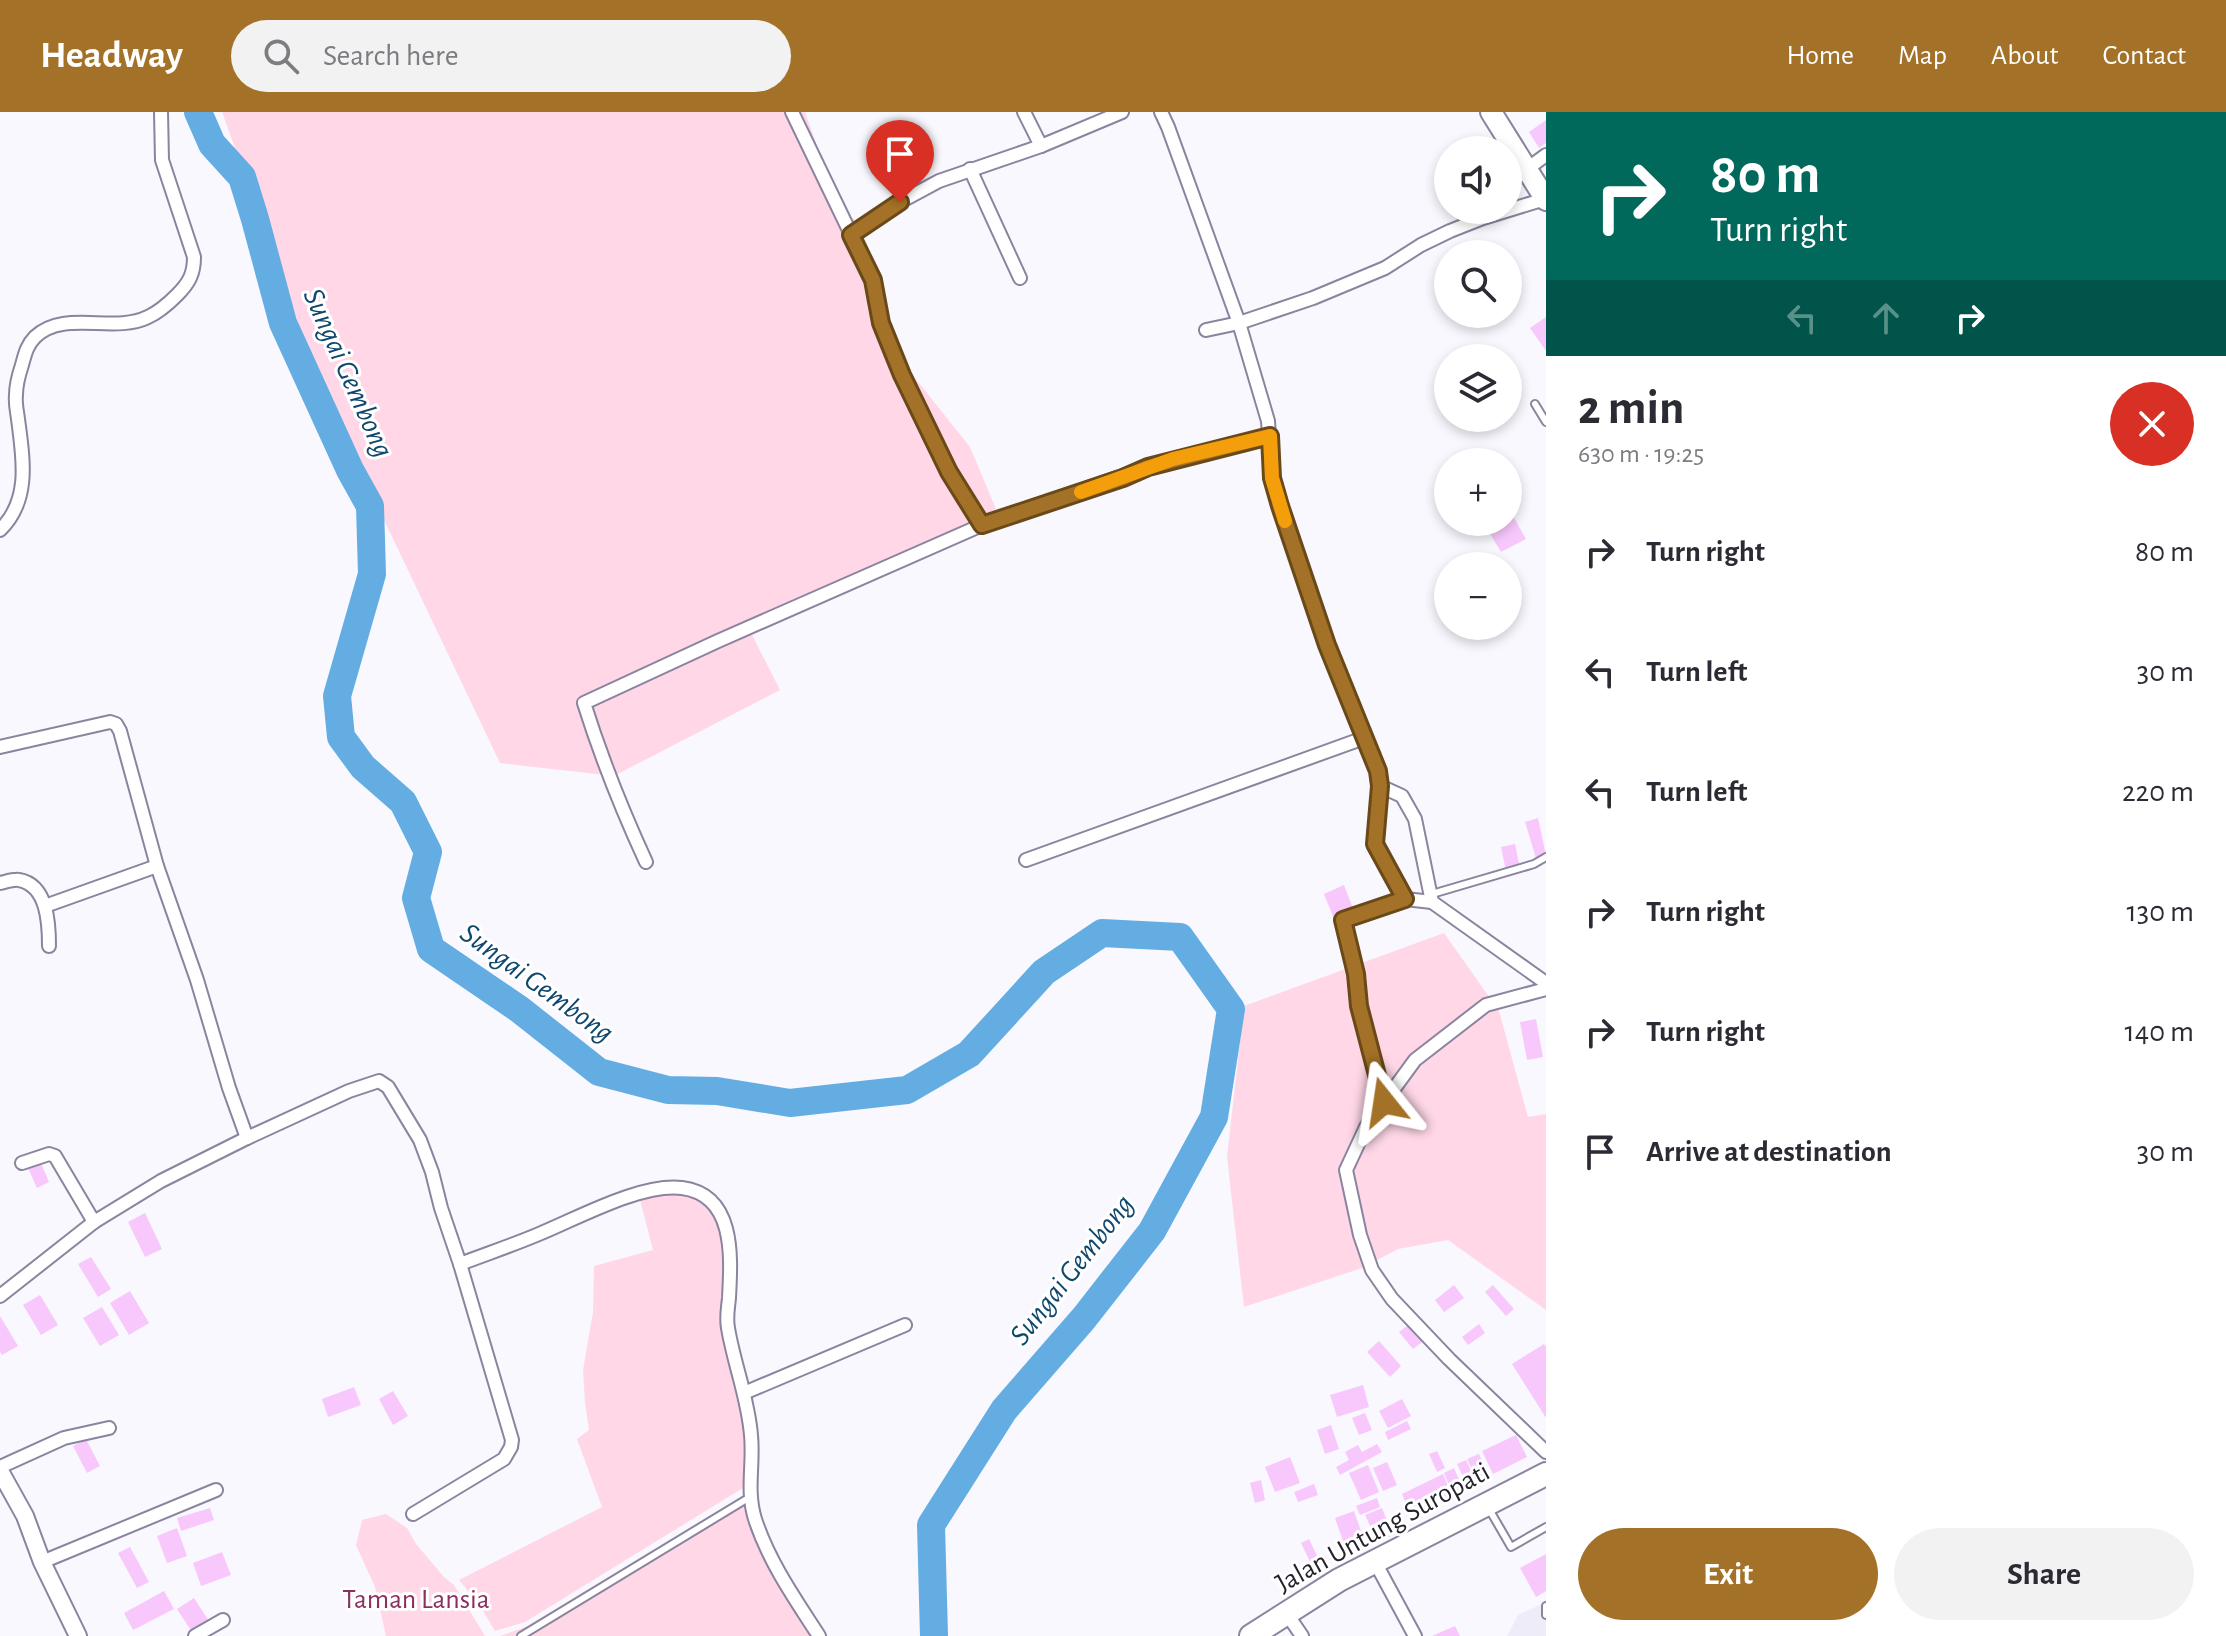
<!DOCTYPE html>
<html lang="en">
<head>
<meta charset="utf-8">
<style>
	:root { --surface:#fff; --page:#f2f2f3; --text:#2b2b33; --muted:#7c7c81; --accent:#a37127 }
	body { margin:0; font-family:"Alegreya Sans",sans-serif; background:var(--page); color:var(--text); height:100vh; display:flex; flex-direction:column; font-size:30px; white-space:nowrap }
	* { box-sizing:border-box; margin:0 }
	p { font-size:26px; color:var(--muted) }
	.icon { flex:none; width:44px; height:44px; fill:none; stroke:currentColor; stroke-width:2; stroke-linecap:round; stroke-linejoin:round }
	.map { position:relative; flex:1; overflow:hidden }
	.sheet { display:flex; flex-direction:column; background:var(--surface); width:680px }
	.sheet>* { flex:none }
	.top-card { background:#00695c; color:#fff; overflow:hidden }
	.controls { position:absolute; left:1434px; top:24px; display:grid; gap:16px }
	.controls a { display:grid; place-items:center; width:88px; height:88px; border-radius:50%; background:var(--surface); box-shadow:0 4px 12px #0003; font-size:40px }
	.pin { position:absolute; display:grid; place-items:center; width:68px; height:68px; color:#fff; margin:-82px -34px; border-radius:50% 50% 50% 0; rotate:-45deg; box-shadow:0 0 8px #0007 }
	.pin .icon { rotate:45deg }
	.me { position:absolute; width:88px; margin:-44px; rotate:345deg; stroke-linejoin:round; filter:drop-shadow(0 0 6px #0008) }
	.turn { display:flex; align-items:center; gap:28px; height:168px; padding:0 32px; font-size:36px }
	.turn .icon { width:104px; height:104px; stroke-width:2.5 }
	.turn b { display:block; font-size:56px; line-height:68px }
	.lanes { display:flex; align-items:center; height:76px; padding:0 32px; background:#0003; justify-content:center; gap:40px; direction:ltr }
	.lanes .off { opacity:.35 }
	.round { display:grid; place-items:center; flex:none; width:84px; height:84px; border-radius:42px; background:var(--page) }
	.summary { display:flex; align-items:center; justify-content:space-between; height:136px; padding:0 32px }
	h1 { font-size:48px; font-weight:700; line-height:60px }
	.cta { display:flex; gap:16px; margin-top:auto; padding:16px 32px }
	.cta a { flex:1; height:92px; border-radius:48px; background:var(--accent); color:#fff; font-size:32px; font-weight:700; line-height:92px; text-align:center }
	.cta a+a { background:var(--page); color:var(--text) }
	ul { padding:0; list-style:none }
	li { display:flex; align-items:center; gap:24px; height:120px; padding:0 32px }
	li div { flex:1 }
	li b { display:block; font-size:30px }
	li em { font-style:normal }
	header { display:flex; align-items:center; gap:48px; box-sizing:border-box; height:112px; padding:0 40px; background:var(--accent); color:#fff }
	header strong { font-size:38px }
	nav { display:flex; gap:44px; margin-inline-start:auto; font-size:28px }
	.search { width:560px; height:72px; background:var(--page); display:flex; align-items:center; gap:20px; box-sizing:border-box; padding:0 28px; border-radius:44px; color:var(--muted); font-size:30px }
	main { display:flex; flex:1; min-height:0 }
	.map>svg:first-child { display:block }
	.built { fill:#efecfa }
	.green { fill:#ffd7e7 }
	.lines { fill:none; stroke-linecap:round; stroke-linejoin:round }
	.river { stroke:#63ade2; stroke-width:28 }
	.building { fill:#f8c8fc }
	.service-casing { stroke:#8a849e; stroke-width:10 }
	.minor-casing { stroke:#8a849e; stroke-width:16 }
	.tertiary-casing { stroke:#8a849e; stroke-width:20 }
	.primary-casing { stroke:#8a849e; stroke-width:24 }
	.trunk-casing { stroke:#8a849e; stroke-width:26 }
	.service { stroke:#fff; stroke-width:6 }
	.minor { stroke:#fff; stroke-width:12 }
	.tertiary { stroke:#fff; stroke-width:16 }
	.primary { stroke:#fff; stroke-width:20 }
	.trunk { stroke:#fff; stroke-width:22 }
	.route-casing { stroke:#6a4919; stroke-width:20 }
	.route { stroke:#a37127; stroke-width:14 }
	.slow { stroke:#f59e0b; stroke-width:14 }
	.labels { text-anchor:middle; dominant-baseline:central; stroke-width:6; stroke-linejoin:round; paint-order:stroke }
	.street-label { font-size:28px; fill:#25222d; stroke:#fff }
	.park-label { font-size:28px; fill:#8c2e60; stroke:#fff }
	.water-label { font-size:30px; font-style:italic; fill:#0f486c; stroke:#fff }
</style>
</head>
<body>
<header>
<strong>Headway</strong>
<div class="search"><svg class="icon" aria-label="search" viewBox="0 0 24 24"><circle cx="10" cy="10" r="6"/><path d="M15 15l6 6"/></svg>Search here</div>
<nav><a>Home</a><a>Map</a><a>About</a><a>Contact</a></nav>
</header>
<main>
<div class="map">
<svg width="1546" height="1524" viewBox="0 0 1546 1524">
	<rect width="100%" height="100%" fill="#f9f8fe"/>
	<polygon class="built" points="1546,1490 1546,1524 1507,1524 1518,1503"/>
	<g class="green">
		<polygon points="222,0 805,0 839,95 857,110 892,237 970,335 996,397 750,519 780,578 614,664 500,651 323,280"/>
		<polygon points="1444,821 1499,899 1528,1005 1546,1002 1546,1198 1448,1128 1398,1137 1362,1156 1244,1195 1227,1045 1244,894"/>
		<polygon points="679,1079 708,1092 720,1118 723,1166 720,1212 743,1316 745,1350 743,1376 525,1510 495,1519 479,1492 459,1468 602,1395 577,1327 589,1318 585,1291 583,1258 593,1200 594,1154 653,1138 639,1084"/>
		<polygon points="743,1384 757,1434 776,1471 812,1524 500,1524 528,1514"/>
		<polygon points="386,1402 407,1416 416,1432 444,1465 454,1473 485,1524 386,1524 375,1475 356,1433 362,1408"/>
	</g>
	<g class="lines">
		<polyline class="river" points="198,0 212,32 242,65 255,107 283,211 350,358 370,394 372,462 337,584 341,625 363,655 403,690 428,740 416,786 431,837 519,897 599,960 668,978 717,979 790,991 907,978 969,942 1044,860 1102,821 1180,825 1231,897 1214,1005 1152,1119 1084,1206 1004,1298 931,1413 934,1524"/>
	</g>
	<g class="building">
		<polygon points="1546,8 1546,31 1539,36 1529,20"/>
		<polygon points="1546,205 1546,239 1530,216"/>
		<polygon points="1508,395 1526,427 1501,440 1483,410 1508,410"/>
		<polygon points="1538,706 1546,743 1536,746 1525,710"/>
		<polygon points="1515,732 1520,756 1506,759 1501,735"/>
		<polygon points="1344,773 1354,799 1334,807 1324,782"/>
		<polygon points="1536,907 1543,945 1527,948 1520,910"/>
		<polygon points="41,1051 49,1070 37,1076 28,1056"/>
		<polygon points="145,1101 162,1137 145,1145 128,1110"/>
		<polygon points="91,1145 111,1177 98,1185 78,1152"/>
		<polygon points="1454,1173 1464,1186 1444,1200 1435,1188"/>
		<polygon points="1493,1173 1514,1197 1506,1204 1485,1180"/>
		<polygon points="130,1179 149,1211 129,1223 110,1191"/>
		<polygon points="40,1183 58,1213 41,1223 23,1193"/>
		<polygon points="102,1195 119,1223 100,1234 83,1206"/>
		<polygon points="0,1204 18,1234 2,1243 0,1240"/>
		<polygon points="1411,1211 1425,1228 1413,1237 1399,1220"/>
		<polygon points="1479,1212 1485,1221 1468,1233 1462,1225"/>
		<polygon points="1379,1229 1401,1254 1390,1265 1367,1240"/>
		<polygon points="1544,1232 1546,1235 1546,1306 1512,1252"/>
		<polygon points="1363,1273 1369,1295 1337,1305 1330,1283"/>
		<polygon points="354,1275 361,1293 328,1305 322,1287"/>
		<polygon points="393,1279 408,1304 393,1313 379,1287"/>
		<polygon points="1402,1287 1411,1304 1388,1316 1379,1299"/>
		<polygon points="1365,1301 1372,1318 1359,1323 1352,1306"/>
		<polygon points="1407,1309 1411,1317 1388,1328 1385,1320"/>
		<polygon points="1331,1313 1339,1337 1325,1342 1317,1318"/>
		<polygon points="1516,1323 1527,1345 1493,1362 1482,1339"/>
		<polygon points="86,1327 100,1354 87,1361 73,1334"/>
		<polygon points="1377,1332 1382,1340 1340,1363 1336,1355 1349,1348 1345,1340 1358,1333 1362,1340"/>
		<polygon points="1437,1339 1445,1356 1437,1360 1429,1342"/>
		<polygon points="1479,1342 1488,1362 1477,1368 1467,1347"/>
		<polygon points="1290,1345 1300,1371 1275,1380 1265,1355"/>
		<polygon points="1466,1348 1476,1369 1467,1373 1457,1352"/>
		<polygon points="1387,1350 1397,1373 1383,1379 1373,1356"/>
		<polygon points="1368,1353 1379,1380 1361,1388 1349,1361"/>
		<polygon points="1454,1356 1464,1379 1453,1383 1444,1361"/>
		<polygon points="1443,1362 1452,1383 1410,1401 1402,1382"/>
		<polygon points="1261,1368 1265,1388 1255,1391 1250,1371"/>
		<polygon points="1314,1372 1318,1383 1298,1390 1294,1380"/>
		<polygon points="1377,1386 1380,1395 1360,1403 1356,1394"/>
		<polygon points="210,1396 214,1408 181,1419 177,1406"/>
		<polygon points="1382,1396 1388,1411 1372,1418 1365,1403"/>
		<polygon points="1354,1399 1363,1425 1344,1432 1335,1406"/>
		<polygon points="1394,1411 1398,1421 1378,1430 1373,1421"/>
		<polygon points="177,1416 187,1444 167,1451 157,1424"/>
		<polygon points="1309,1427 1321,1452 1313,1456 1301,1431"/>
		<polygon points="130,1435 149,1470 137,1476 118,1441"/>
		<polygon points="222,1440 231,1463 201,1474 193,1451"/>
		<polygon points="1546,1442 1546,1479 1536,1485 1520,1456"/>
		<polygon points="164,1479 174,1497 133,1518 124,1501"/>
		<polygon points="194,1486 211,1512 194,1523 177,1497"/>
		<polygon points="1455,1514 1460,1524 1432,1524"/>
	</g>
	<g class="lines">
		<g class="service-casing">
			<g id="service">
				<polyline points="1535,292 1546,310"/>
				<polyline points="1432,782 1534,752 1546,745"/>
				<polyline points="1489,1397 1511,1435 1546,1415"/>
				<polyline points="1546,1494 1546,1503"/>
				<polyline points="521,1524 750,1385"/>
			</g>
		</g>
		<g class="minor-casing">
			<g id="minor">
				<polyline points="792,0 873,168 881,211 911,283 949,360 982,413"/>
				<polyline points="1024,0 1041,34"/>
				<polyline points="1161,0 1168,15 1239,211 1268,309 1272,366 1280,394 1327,533 1378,659 1380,674 1375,732 1405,787"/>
				<polyline points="970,57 1020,166"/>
				<polyline points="1527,57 1546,43"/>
				<polyline points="851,123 900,90 939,69 1041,34 1122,0"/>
				<polyline points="1206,218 1239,211 1313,186 1385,156 1421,133 1450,119 1483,106 1545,87"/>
				<path d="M 0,418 C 31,388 23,346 18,307 C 17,299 15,291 16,283 C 16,273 19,262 22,253 C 25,242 27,233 35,225 C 64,197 113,222 148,205 C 159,200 169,191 177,183 C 189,171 194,162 194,145 L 162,48 L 161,0"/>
				<polyline points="0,635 110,610 116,612 120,619 157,754 197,868 229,976 247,1026"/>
				<polyline points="1380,674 1402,684 1415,707 1432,790 1546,871"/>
				<polyline points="1026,748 1364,626"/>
				<path d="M 646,750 C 622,698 601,645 584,591 L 718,529 L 982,413 L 1148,355 L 1270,324"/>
				<path d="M 0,771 C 5,770 14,767 19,768 C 48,773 49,813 49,834"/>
				<polyline points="45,794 157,754"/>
				<polyline points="1546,877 1486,893 1415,948 1366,1015 1346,1058 1360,1123 1372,1158 1392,1187 1449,1247 1546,1340"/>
				<polyline points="1384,990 1359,894 1356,862 1343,808 1405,787 1432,790"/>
				<polyline points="22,1051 49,1042 55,1044 94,1110"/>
				<path d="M 460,1152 C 486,1142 513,1133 539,1122 C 578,1106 641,1071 682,1076 C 736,1083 731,1146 729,1186 C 728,1196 726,1206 728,1216 C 734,1252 748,1286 751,1323 C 754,1352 746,1378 755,1407 C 769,1450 795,1487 819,1524"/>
				<polyline points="0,1184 94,1110 161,1069 247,1026 349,979 379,969 388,975 420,1028 432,1060 441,1096 460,1152 512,1328 511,1335 504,1347 413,1402"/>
				<polyline points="744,1281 905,1213"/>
				<polyline points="0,1355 64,1326 109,1316"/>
				<polyline points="42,1450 216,1378"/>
				<polyline points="1375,1450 1415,1524"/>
				<polyline points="1287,1502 1302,1524"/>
				<polyline points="195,1524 223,1508"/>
			</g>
		</g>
		<g class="tertiary-casing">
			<polyline id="tertiary" points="0,1359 25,1404 42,1450 78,1524"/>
		</g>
		<g class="primary-casing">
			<polyline id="primary" points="1491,0 1546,88"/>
		</g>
		<g class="trunk-casing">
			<polyline id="trunk" points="1251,1524 1339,1468 1546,1362"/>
		</g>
		<use href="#service" class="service"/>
		<use href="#minor" class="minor"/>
		<use href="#tertiary" class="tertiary"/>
		<use href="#primary" class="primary"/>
		<use href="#trunk" class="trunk"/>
	</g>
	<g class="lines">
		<g class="route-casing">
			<polyline id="route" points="900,90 851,123 873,168 881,211 902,263 949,360 982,413 1123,366 1148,355 1270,324 1272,366 1280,394 1327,533 1378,659 1380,674 1375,732 1405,787 1343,808 1356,862 1359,894 1384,990"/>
		</g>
		<use href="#route" class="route"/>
		<polyline class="slow" points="1081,380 1173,347 1270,324 1272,366 1285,409"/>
	</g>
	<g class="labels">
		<g class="street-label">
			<text transform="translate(1383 1416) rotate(-29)">Jalan Untung Suropati</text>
		</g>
		<g class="park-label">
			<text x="416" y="1488">Taman Lansia</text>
		</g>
		<g class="water-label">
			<text transform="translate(348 261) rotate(66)">Sungai Gembong</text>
			<text transform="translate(537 871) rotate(36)">Sungai Gembong</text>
			<text transform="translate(1072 1158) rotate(-52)">Sungai Gembong</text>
		</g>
	</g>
</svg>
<div class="controls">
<a><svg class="icon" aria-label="sound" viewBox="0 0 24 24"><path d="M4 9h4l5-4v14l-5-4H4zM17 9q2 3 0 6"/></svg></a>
<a><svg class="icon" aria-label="search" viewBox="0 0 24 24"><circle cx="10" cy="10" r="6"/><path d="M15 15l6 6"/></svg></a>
<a><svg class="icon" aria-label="layers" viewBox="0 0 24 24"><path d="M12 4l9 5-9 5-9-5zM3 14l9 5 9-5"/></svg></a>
<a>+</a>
<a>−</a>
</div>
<div class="pin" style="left:900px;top:90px;background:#d93025"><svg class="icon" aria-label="arrive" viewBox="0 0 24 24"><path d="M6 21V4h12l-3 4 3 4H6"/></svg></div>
<svg class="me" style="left:1384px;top:990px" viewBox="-20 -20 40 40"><path d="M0-17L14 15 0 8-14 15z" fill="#a37127" stroke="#fff" stroke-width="4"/></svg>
</div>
<section class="sheet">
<div class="top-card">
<div class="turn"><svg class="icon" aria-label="right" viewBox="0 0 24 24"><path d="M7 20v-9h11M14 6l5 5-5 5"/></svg><div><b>80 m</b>Turn right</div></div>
<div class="lanes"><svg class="icon off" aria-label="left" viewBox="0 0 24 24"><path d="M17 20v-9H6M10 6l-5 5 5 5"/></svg><svg class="icon off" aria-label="ahead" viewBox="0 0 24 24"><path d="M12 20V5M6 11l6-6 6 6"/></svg><svg class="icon" aria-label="right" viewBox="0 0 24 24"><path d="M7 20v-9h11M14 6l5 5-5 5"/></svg></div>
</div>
<div class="summary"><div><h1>2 min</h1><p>630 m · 19:25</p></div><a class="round" style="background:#d93025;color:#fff"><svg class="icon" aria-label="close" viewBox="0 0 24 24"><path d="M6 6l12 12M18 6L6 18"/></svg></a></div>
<ul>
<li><svg class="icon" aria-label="right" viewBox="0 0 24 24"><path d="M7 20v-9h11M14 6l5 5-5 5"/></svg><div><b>Turn right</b></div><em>80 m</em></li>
<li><svg class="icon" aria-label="left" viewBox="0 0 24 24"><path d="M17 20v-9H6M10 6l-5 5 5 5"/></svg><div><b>Turn left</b></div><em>30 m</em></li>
<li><svg class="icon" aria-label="left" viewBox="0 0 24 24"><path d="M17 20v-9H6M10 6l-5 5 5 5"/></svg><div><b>Turn left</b></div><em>220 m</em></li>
<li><svg class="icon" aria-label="right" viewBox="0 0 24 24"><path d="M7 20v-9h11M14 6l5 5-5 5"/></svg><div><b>Turn right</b></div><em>130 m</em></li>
<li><svg class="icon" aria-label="right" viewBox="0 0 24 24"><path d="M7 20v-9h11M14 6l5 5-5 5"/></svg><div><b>Turn right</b></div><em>140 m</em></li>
<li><svg class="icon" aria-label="arrive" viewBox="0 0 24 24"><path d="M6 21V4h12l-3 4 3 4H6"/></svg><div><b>Arrive at destination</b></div><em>30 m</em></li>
</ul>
<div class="cta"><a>Exit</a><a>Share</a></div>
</section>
</main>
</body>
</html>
